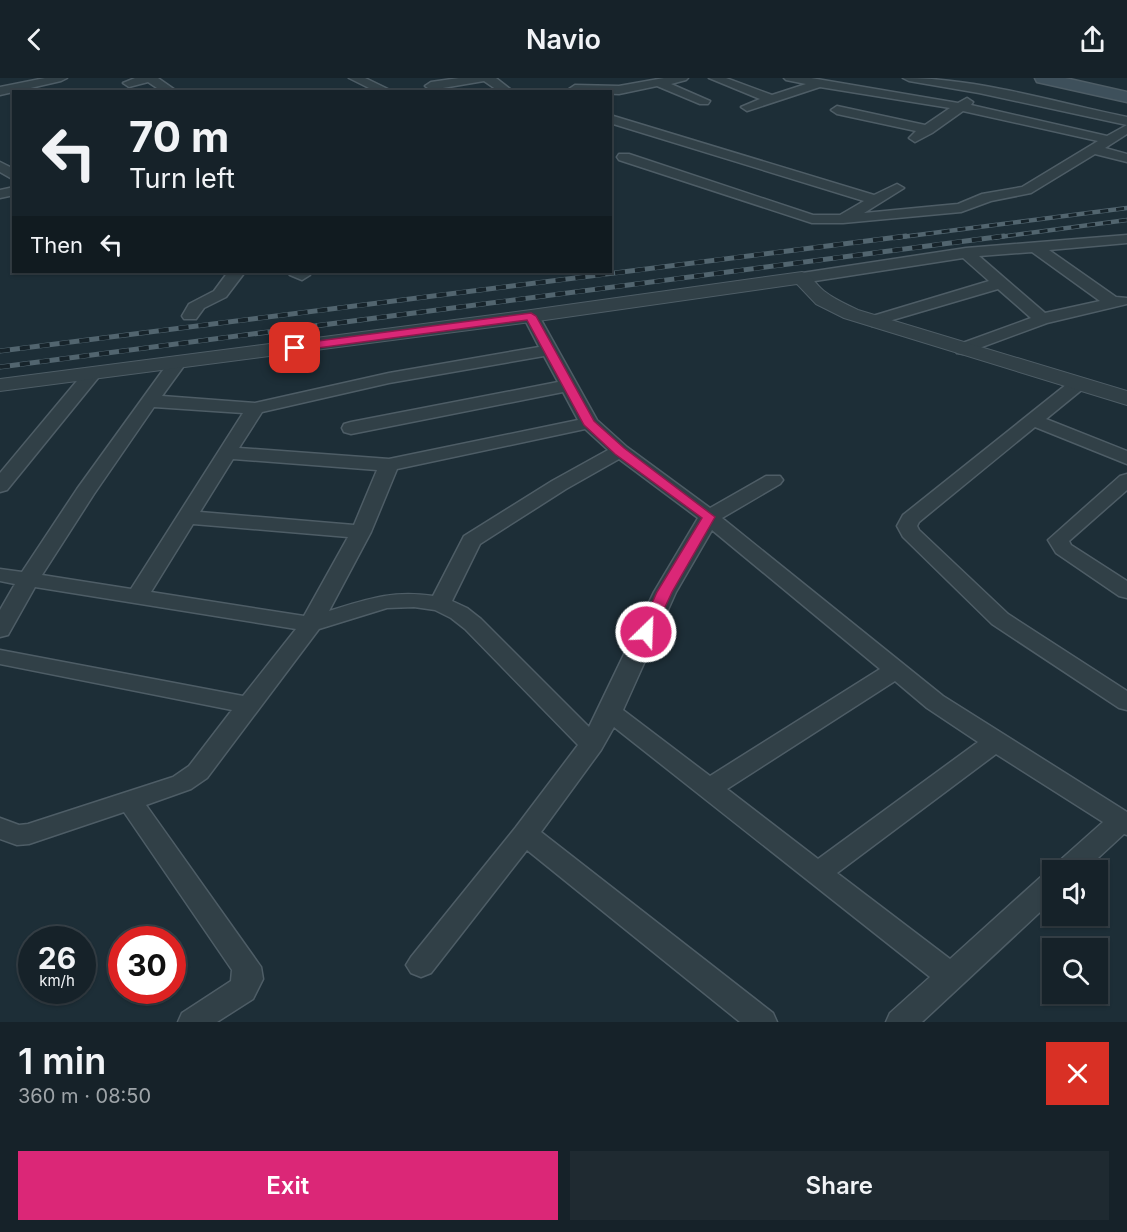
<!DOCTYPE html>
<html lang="en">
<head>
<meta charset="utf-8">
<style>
	:root { --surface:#162229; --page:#1f2a31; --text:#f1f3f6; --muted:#9ea4a8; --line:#353f46; --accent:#db2777 }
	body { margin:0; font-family:Inter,sans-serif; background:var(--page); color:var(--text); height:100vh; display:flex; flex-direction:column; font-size:22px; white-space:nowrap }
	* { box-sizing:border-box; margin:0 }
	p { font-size:20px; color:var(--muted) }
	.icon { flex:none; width:33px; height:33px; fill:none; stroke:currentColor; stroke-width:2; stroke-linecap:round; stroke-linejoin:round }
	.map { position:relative; height:944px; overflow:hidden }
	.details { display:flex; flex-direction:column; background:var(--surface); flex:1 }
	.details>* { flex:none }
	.hud { position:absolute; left:12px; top:12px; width:600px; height:183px; border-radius:0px; box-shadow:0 2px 4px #0004,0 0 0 2px var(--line); background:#162229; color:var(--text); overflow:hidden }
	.controls { position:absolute; left:1042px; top:782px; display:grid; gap:12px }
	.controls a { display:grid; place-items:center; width:66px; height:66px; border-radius:0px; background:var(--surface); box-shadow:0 2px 4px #0004,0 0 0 2px var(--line); font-size:30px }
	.speed { position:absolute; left:18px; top:848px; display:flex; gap:12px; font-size:30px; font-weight:700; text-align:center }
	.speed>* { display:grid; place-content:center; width:78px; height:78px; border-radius:50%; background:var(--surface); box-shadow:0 2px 4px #0004,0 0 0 2px var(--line); line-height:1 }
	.speed small { font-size:15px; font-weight:400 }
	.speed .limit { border:9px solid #d22; background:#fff; color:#111 }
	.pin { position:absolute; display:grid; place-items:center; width:51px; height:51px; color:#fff; margin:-26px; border-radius:12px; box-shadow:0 3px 9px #0006 }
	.me { position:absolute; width:66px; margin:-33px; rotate:24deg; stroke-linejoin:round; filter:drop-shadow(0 0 4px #0008) }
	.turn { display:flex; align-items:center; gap:21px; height:126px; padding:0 18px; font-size:27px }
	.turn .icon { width:78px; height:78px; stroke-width:2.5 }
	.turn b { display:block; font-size:42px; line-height:51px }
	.then { display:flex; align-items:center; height:57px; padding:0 18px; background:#0003; gap:12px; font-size:22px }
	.round { display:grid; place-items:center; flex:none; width:63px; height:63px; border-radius:0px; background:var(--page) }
	.overview { display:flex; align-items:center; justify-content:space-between; height:102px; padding:0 18px }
	h1 { font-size:36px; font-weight:600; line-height:45px }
	.primary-button { display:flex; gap:12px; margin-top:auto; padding:12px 18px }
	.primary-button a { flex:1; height:69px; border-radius:0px; background:var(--accent); color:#fff; font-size:24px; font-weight:600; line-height:69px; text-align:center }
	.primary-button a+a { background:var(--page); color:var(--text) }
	header { display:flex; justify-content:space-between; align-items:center; height:78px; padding:0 18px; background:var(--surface); font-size:27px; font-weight:600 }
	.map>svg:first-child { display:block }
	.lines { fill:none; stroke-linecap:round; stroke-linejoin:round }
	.minor-casing { stroke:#4e5d66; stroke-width:3 }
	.tertiary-casing { stroke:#4e5d66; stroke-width:2 }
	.secondary-casing { stroke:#4e5d66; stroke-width:3 }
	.minor { fill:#314047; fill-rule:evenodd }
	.tertiary { fill:#314047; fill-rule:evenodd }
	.secondary { fill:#3e505b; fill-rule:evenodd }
	.rail-far1-casing { stroke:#52656f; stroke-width:4.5 }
	.rail-casing { stroke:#52656f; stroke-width:5 }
	.rail-far1 { stroke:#17242b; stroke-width:3; stroke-dasharray:8; stroke-linecap:butt }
	.rail { stroke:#17242b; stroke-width:4; stroke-dasharray:10; stroke-linecap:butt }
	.route { fill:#db2777; stroke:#8e194d; stroke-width:1.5 }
</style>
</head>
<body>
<header><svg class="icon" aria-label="back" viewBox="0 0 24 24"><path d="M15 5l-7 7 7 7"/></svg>Navio<svg class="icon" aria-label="share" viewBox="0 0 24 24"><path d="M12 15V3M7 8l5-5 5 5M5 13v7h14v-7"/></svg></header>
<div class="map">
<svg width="1127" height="944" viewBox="0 0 1127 944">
	<rect width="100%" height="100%" fill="#1d2e37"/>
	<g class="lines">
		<g class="minor-casing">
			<g id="minor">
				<polygon points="45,0 67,0 61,3 0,17 0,9"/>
				<polygon points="135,0 158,0 178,14 163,14 148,4 129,9 123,5"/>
				<polygon points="349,0 365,0 394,14 377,14"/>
				<polygon points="459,0 496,0 514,14 500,14 484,3 431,12 425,8 431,4"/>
				<polygon points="664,0 688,0 686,2 671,6 710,23 708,26 700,26 657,8 619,16 571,14 569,11 575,7 619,8"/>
				<polygon points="709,0 726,0 772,17 806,6 786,2 784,0 811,0 958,25 967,20 973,24 971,27 1107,58 1127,47 1127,56 1105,70 1127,76 1127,84 1095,76 1031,115 991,123 961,134 843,145 812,145 619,82 617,79 619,76 629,76 813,137 840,137 864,123 610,45 610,37 874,117 897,106 904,110 864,135 958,126 982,116 1022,109 1098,63 963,33 932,55 915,64 909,60 916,53 837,36 831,32 837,28 925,47 950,30 820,9 747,33 741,29 760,21"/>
				<path d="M 903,0 C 978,0 1054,24 1127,39 L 1127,47 L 979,15 L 909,3 Z"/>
				<polygon points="0,84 14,91 14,102 0,94"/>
				<polygon points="14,109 14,117 0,120 0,112"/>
				<path d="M 1127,157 L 1127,165 L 1049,172 L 1116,219 L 1127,220 L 1127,226 L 1047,245 L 963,276 L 957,275 L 954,271 L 957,267 L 1031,240 L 998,211 L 872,248 L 864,243 L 866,240 L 989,203 L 963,180 L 802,205 L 794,200 L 802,195 L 966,170 ZM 1032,174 L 1100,223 L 1045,235 L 979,178 Z"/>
				<polygon points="228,194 245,194 226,219 204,230 196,241 184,241 182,238 189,226 214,213"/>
				<polygon points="287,194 307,194 310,197 302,202 290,197"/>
				<path d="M 531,233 L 539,238 L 597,342 L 627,369 L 710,430 L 766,398 L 780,398 L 783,402 L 780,406 L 722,440 L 943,618 L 1127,734 L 1127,757 L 1124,756 L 1085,792 L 1053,792 L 1057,785 L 1103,744 L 996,676 L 837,795 L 950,881 L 1043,797 L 1053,794 L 1053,822 L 922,944 L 886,944 L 890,935 L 930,899 L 614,649 L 601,672 L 541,754 L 773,935 L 777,944 L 740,944 L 527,772 L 431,895 L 421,899 L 411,895 L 406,887 L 411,879 L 516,749 L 578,667 L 465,551 L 451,540 L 435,532 L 414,529 L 387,530 L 319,551 L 207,700 L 191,711 L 146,727 L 261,889 L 263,901 L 253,921 L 217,944 L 178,944 L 182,935 L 231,903 L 232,892 L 124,734 L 29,766 L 17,767 L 0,761 L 0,740 L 19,747 L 28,746 L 173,699 L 189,688 L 232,632 L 0,586 L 0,572 L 243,618 L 296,551 L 35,509 L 8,557 L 0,559 L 0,532 L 15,506 L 0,503 L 0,491 L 22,494 L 77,411 L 171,281 L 183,281 L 186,285 L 162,318 L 255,325 L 389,295 L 539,269 L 523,238 ZM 544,278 L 558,304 L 351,344 L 344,346 L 342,350 L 344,354 L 351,356 L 563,314 L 578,342 L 389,381 L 239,370 L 262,334 L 389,305 ZM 154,329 L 243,335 L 131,511 L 42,497 L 94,416 ZM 585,351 L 608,372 L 552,403 L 464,458 L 433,518 C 392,512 368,521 329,533 L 371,454 L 397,391 ZM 233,381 L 377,392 L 354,447 L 200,434 ZM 619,381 L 698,440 L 654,514 L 589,649 L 481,541 L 467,530 L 452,523 L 480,466 L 566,411 ZM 193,446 L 348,459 L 304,538 L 151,514 ZM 712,452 L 880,591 L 710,698 L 623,632 L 676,514 ZM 895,603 L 927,630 L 978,664 L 818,781 L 727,711 Z"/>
				<polygon points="92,291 98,292 101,296 98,300 7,412 0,414 0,395 86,292"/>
				<polygon points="1078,301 1084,302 1087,306 1084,310 1046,341 1127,373 1127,386 1035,349 919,444 917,448 919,452 1008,536 1127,613 1127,632 1119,630 992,546 903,459 897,448 903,437 1072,302"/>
				<polygon points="1127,396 1127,412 1069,463 1071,467 1127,503 1127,520 1119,518 1056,475 1048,462 1120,398"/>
			</g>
		</g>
		<g class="tertiary-casing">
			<path id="tertiary" d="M 802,194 C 812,197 816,207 824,213 C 834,221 846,226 858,232 L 1127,313 L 1127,327 L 844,240 L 816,226 L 797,206 L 531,244 L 0,313 L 0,301 L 531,232 Z"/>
		</g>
		<g class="secondary-casing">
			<polygon id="secondary" points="1035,0 1065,0 1127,14 1127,24 1037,4"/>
		</g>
		<use href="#minor" class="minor"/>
		<use href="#tertiary" class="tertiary"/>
		<use href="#secondary" class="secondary"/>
		<g class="rail-far1-casing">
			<g id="rail-far1">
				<polyline points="894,160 1127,130"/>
				<polyline points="992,160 1127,142"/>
			</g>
		</g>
		<g class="rail-casing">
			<g id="rail">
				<polyline points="0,273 906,158"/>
				<polyline points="0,289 1004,158"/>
			</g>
		</g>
		<use href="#rail-far1" class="rail-far1"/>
		<use href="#rail" class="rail"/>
	</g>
	<polygon class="route" points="531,235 536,238 594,343 624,370 715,439 672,514 652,557 641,557 639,554 657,514 702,440 615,376 584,347 527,242 295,273 290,270 295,266"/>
</svg>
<div class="controls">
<a><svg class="icon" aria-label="sound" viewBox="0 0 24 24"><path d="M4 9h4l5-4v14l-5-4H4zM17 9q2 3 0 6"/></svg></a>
<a><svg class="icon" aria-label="search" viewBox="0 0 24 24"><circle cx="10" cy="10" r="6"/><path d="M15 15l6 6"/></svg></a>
</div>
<div class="speed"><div>26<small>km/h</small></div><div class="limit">30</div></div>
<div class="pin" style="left:295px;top:270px;background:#d93025"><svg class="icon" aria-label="arrive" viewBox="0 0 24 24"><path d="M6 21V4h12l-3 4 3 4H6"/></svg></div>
<svg class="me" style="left:646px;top:554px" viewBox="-20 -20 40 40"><circle r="17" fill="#db2777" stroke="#fff" stroke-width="3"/><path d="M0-11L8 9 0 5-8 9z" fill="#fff"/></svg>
<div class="hud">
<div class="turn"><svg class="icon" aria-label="left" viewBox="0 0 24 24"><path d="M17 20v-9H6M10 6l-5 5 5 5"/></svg><div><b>70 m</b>Turn left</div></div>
<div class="then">Then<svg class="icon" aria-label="left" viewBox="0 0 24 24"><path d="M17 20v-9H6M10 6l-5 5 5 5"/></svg></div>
</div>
</div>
<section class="details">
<div class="overview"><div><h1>1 min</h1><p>360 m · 08:50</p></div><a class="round" style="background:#d93025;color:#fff"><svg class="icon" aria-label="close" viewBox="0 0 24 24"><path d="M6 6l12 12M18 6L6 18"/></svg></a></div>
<div class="primary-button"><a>Exit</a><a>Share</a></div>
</section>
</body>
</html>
